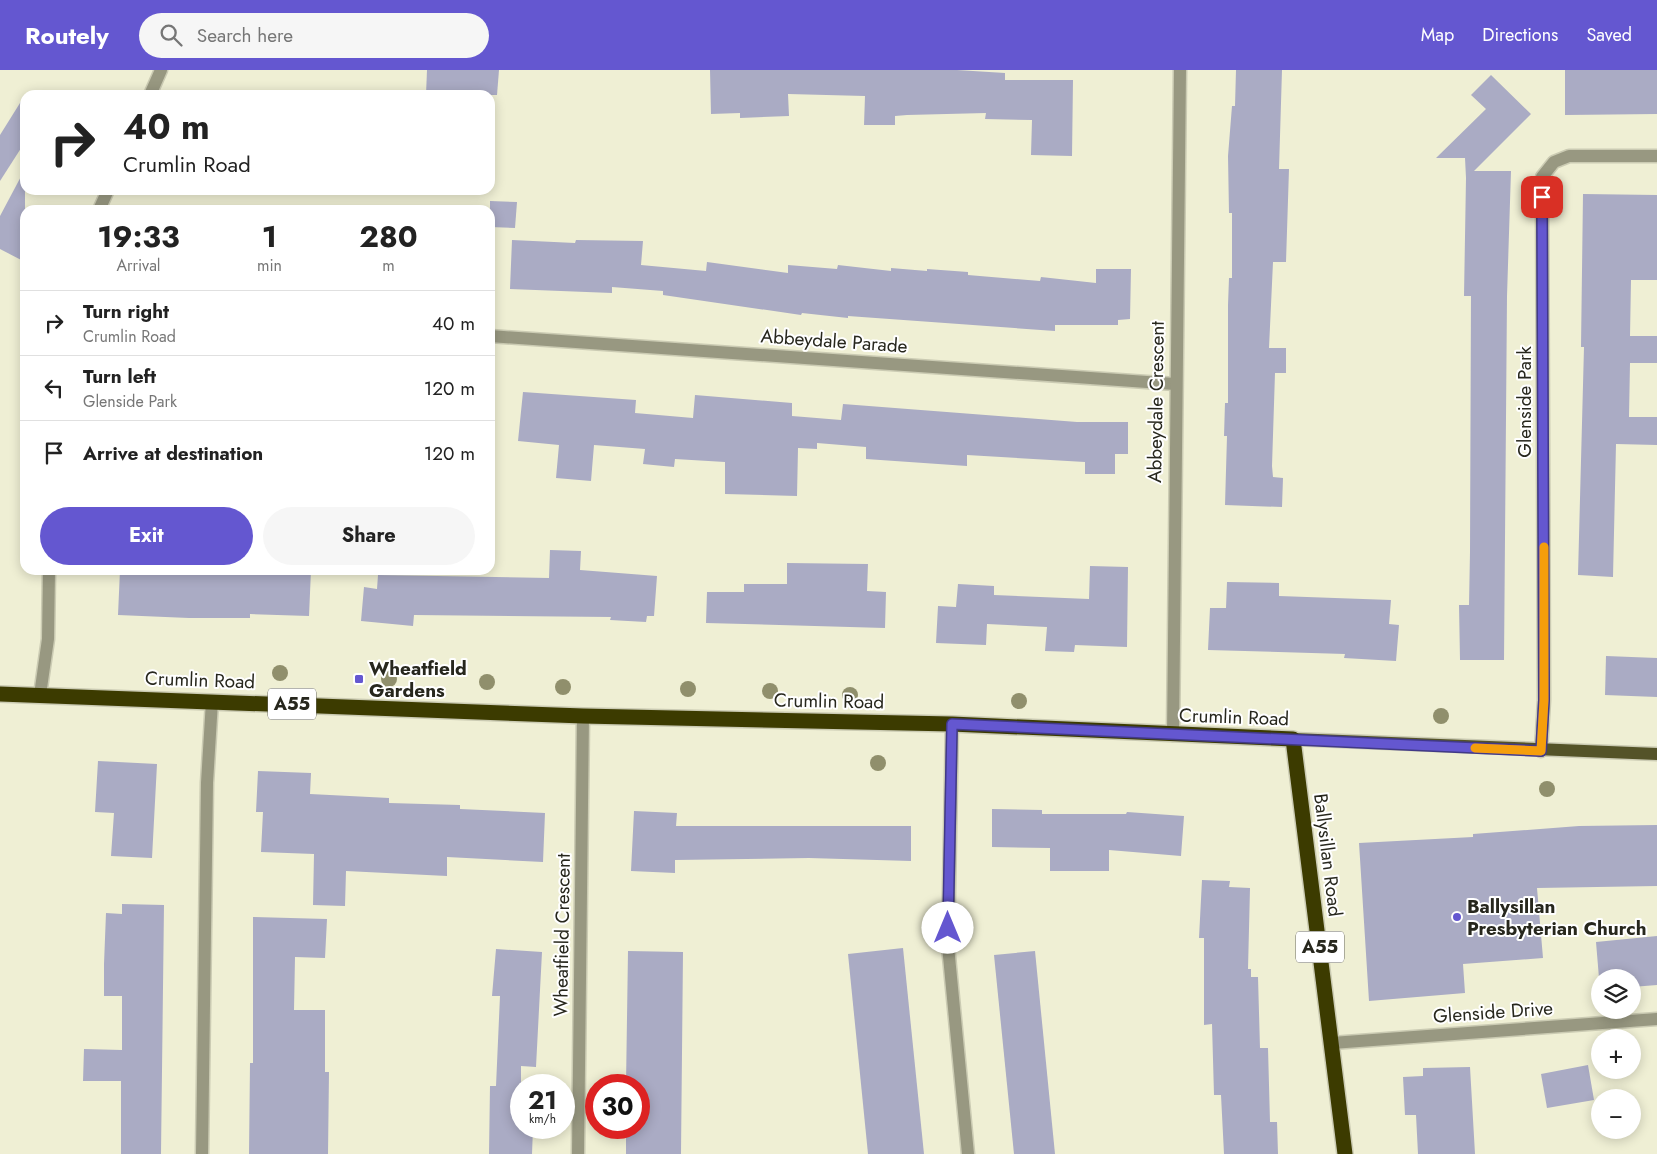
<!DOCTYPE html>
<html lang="en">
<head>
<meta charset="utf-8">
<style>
	:root { --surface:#fff; --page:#f6f6f6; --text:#222; --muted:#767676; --line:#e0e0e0; --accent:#6457d0 }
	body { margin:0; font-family:Jost,sans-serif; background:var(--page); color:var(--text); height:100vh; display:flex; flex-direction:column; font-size:19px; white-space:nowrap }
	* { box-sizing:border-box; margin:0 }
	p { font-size:16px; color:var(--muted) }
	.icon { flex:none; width:28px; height:28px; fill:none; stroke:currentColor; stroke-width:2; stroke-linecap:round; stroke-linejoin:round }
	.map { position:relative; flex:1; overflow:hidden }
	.panel { position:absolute; left:20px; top:135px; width:475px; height:370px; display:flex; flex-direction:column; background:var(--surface); border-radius:15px; box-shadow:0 2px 12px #0003 }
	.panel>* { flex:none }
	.hud { position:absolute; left:20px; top:20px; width:475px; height:105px; border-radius:15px; box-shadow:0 2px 12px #0003; background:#fff; color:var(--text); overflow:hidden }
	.buttons { position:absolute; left:1591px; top:899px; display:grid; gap:10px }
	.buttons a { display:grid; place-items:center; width:50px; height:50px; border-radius:50%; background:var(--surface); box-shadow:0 2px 12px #0003; font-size:25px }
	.speed { position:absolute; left:510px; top:1004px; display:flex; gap:10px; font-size:25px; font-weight:700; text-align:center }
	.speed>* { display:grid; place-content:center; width:65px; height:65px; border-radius:50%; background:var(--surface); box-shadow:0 2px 12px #0003; line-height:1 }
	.speed small { font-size:12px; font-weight:400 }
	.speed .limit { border:8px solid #d22; background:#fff; color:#111 }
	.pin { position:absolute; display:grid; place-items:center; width:42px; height:42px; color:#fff; margin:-21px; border-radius:10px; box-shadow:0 2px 8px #0006 }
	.me { position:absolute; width:55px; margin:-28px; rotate:0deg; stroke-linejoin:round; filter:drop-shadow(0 0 4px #0008) }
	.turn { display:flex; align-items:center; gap:18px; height:105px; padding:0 20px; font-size:22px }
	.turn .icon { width:65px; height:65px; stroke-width:2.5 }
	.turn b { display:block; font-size:35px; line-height:42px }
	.eta { display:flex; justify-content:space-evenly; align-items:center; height:85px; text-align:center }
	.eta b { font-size:30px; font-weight:700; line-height:35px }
	.cta { display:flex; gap:10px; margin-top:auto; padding:10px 20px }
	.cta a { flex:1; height:58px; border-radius:30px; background:var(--accent); color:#fff; font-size:20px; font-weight:700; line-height:58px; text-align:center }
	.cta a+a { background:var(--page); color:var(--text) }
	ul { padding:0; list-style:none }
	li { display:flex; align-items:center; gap:15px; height:65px; padding:0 20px; border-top:1px solid var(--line) }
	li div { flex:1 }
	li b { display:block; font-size:19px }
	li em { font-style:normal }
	header { display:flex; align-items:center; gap:30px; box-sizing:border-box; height:70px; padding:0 25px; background:var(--accent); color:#fff }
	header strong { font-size:24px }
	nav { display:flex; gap:28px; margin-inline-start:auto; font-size:18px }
	.search { width:350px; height:45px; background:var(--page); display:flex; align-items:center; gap:12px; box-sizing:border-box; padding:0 18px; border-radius:28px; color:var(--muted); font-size:19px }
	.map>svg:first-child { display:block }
	.building { fill:#aaabc4 }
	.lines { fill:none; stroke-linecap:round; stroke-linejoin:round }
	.street-casing { stroke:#cbcbb3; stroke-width:15 }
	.primary-casing { stroke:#cbcbb3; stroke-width:15 }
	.highway-casing { stroke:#cbcbb3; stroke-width:18 }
	.street { stroke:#989881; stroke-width:12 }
	.primary { stroke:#545328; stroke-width:12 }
	.highway { stroke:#3c3b00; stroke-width:15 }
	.tree { fill:#908f6c }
	.route-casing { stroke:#413987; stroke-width:12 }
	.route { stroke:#6457d0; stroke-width:9 }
	.slow { stroke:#f59e0b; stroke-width:9 }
	.poi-dot { fill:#6457d0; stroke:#fff; stroke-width:2 }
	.labels { text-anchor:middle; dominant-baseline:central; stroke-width:4; stroke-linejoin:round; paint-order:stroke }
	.shield { fill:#fff; stroke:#686861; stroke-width:1 }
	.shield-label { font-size:18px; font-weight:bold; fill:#27271d }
	.street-label { font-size:19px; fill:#27271d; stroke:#fff }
	.poi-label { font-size:19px; font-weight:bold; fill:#27271d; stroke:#fff; text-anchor:start }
</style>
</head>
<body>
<header>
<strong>Routely</strong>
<div class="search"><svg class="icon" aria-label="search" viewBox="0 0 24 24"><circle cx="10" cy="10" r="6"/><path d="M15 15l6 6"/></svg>Search here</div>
<nav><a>Map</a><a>Directions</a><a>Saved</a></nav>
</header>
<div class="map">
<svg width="1657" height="1084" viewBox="0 0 1657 1084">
	<rect width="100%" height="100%" fill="#efefd4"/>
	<g class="building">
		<polygon points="427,0 499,0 497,25 426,25"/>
		<polygon points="710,0 957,0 1005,3 1005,10 1073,10 1072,86 1031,85 1032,50 985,49 986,43 907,45 895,46 895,55 864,55 865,26 788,24 789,46 740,48 740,43 711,44"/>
		<polygon points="1236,0 1282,0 1279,99 1289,99 1286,192 1273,192 1269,278 1286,278 1286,303 1275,303 1272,396 1273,407 1283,408 1282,437 1225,435 1227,366 1224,366 1225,333 1228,333 1228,235 1229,208 1232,208 1232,143 1229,143 1228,86 1232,36 1235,36"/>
		<polygon points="1565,0 1657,0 1657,44 1565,45"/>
		<polygon points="1491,5 1531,44 1474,101 1511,101 1507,226 1504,590 1460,590 1459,535 1469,535 1470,482 1471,226 1464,226 1466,108 1465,88 1436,88 1486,39 1471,25"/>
		<polygon points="25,25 25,72 0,111 0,65"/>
		<polygon points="25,99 25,192 0,179 0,146"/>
		<polygon points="1583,124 1657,125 1657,210 1631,210 1630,266 1657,266 1657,293 1630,293 1629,347 1657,347 1657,375 1616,374 1613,507 1578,505 1584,277 1581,277"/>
		<polygon points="490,131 517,132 515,158 490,157"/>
		<polygon points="512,170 575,173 576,170 643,171 641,195 706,201 707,192 788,203 788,195 837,199 838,195 891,201 891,198 927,201 927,199 968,202 968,205 1040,211 1041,207 1096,213 1096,199 1131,199 1130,249 1118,250 1118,255 1055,255 1055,261 848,246 848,248 802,243 801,245 663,225 663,221 612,217 612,223 510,219"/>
		<polygon points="523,322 636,330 635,343 693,348 695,325 792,333 792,346 841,350 843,334 1077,352 1128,352 1128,384 1115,384 1115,404 1085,404 1085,392 967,385 967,396 866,389 866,377 817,373 817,379 798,378 797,426 725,424 725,392 675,389 674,397 643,394 645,379 594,375 591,411 556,408 559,375 518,371"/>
		<polygon points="550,480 581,481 580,500 657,506 654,546 647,546 646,552 610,550 611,547 414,545 413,556 361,551 364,517 377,519 378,505 549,508"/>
		<polygon points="787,493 868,494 867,521 886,522 885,558 706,553 707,522 744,522 744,514 787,514"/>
		<polygon points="1090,496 1128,497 1127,577 1075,575 1074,582 1045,581 1047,557 987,554 986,575 936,573 938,536 956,537 958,514 994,516 994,525 1089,529"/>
		<polygon points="120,500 311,500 309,546 250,544 250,548 189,548 118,545"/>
		<polygon points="1227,512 1279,513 1279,526 1391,530 1389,554 1399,555 1396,591 1344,588 1345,584 1208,580 1210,538 1226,538"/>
		<polygon points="1606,586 1657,588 1657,627 1605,625"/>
		<polygon points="98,691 157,694 152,788 111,786 114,743 95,742"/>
		<polygon points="258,701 311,703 310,724 389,728 389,733 460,735 460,739 545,743 543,792 447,787 447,806 346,801 345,836 313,835 314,784 261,782 263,742 256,742"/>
		<polygon points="992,739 1042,740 1042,744 1126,744 1127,742 1184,746 1181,786 1109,780 1109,801 1050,801 1050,778 992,777"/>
		<polygon points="634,741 677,743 676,756 911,756 911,791 809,788 675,790 675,803 631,801"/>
		<polygon points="1657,755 1657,816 1537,818 1543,888 1463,894 1465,923 1369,931 1359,773 1473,767 1473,764 1579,756"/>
		<polygon points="1202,810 1230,811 1229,817 1250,818 1248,899 1251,899 1251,907 1258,907 1260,978 1268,978 1270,1052 1277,1052 1278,1084 1224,1084 1221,1025 1214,1025 1212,954 1204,955 1204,868 1199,868"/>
		<polygon points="122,834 164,835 161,1084 121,1084 121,1011 83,1011 84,979 122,980 122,926 104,926 104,894 106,843 122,844"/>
		<polygon points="253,847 327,849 325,888 295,887 294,940 325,940 325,1002 329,1002 328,1084 249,1084 250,993 253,993"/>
		<polygon points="1657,866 1657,915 1632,917 1632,908 1600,908 1600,920 1596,872"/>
		<polygon points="903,878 924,1084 868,1084 848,884"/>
		<polygon points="496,879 542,882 536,997 521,996 521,1058 533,1058 532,1084 489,1084 490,1016 496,1016 500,926 492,926"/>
		<polygon points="628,881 683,882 681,1084 626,1084 626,1058 639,1058 639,1015 626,1015"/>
		<polygon points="1035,881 1055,1084 1014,1084 994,885"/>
		<polygon points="1588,995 1594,1030 1547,1038 1541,1004"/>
		<polygon points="1470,997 1475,1084 1418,1084 1416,1045 1405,1045 1403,1007 1423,1006 1423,998"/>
	</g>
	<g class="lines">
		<g class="street-casing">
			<g id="street">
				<polyline points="150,25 161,0"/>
				<polyline points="99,140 108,120"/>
				<polyline points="490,266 1175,314"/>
				<polyline points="40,625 48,569 49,500"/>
				<polyline points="952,654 948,876 968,1084"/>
				<polyline points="1173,665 1180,0"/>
				<polyline points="1541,681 1544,630 1542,107 1554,92 1569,86 1657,86"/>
				<polyline points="1332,973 1657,949"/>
				<polyline points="202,1084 207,713 212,631"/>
				<polyline points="578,1084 583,646"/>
			</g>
		</g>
		<g class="primary-casing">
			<polyline id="primary" points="1293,669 1657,684"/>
		</g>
		<g class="highway-casing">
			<polyline id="highway" points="0,624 583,646 952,654 1293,669 1345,1084"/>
		</g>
		<use href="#street" class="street"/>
		<use href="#primary" class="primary"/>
		<use href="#highway" class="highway"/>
	</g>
	<g class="tree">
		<circle cx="280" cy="603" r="8"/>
		<circle cx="389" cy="609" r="8"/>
		<circle cx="487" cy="612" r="8"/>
		<circle cx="563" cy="617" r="8"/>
		<circle cx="688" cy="619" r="8"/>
		<circle cx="770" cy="621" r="8"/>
		<circle cx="850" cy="625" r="8"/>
		<circle cx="1019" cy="631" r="8"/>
		<circle cx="1441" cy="646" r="8"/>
		<circle cx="878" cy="693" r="8"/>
		<circle cx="1547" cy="719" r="8"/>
	</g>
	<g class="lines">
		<g class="route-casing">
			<polyline id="route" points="948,858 952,654 1541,681 1544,630 1542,127"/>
		</g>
		<use href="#route" class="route"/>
		<polyline class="slow" points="1475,678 1541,681 1544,630 1544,477"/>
	</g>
	<g class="poi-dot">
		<rect x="354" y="604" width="10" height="10" rx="2.5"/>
		<circle cx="1457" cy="847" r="5"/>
	</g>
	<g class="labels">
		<g class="shield">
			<rect x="268" y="618.5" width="48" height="31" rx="4"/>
			<rect x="1296" y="861.5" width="48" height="31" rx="4"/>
		</g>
		<g class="shield-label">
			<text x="292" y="634">A55</text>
			<text x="1320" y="877">A55</text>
		</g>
		<g class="street-label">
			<text transform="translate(834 271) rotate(4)">Abbeydale Parade</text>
			<text transform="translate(1156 332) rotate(-89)">Abbeydale Crescent</text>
			<text transform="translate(1524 332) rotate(-90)">Glenside Park</text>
			<text transform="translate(200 610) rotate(2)">Crumlin Road</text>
			<text transform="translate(829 631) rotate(1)">Crumlin Road</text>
			<text transform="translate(1234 647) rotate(2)">Crumlin Road</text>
			<text transform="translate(1328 785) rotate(83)">Ballysillan Road</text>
			<text transform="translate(562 865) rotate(-89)">Wheatfield Crescent</text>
			<text transform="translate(1493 942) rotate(-4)">Glenside Drive</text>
		</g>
		<g class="poi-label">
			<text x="369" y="598">Wheatfield<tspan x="369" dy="22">Gardens</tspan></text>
			<text x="1467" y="836">Ballysillan<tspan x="1467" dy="22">Presbyterian Church</tspan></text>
		</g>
	</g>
</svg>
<div class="buttons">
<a><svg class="icon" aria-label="layers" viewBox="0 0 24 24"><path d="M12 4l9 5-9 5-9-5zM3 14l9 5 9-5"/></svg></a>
<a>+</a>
<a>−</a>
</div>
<div class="speed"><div>21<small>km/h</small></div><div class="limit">30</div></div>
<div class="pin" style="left:1542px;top:127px;background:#d93025"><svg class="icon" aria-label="arrive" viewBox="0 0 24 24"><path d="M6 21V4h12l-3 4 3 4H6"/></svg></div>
<svg class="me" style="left:948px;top:858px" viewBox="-20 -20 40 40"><circle r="19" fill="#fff"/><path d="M0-13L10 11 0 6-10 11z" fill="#6457d0"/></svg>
<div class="hud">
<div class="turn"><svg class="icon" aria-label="right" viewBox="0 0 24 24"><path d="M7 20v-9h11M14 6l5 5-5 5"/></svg><div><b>40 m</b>Crumlin Road</div></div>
</div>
<section class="panel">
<div class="eta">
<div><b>19:33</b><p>Arrival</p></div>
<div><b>1</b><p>min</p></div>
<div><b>280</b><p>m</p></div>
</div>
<ul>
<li><svg class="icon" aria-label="right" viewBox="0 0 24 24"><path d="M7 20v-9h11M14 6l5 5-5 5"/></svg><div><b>Turn right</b><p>Crumlin Road</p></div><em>40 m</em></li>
<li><svg class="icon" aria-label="left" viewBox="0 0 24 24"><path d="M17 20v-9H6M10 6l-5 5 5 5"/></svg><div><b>Turn left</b><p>Glenside Park</p></div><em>120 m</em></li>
<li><svg class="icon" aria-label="arrive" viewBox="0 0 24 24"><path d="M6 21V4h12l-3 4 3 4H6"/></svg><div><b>Arrive at destination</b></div><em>120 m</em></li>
</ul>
<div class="cta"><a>Exit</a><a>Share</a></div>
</section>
</div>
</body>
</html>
